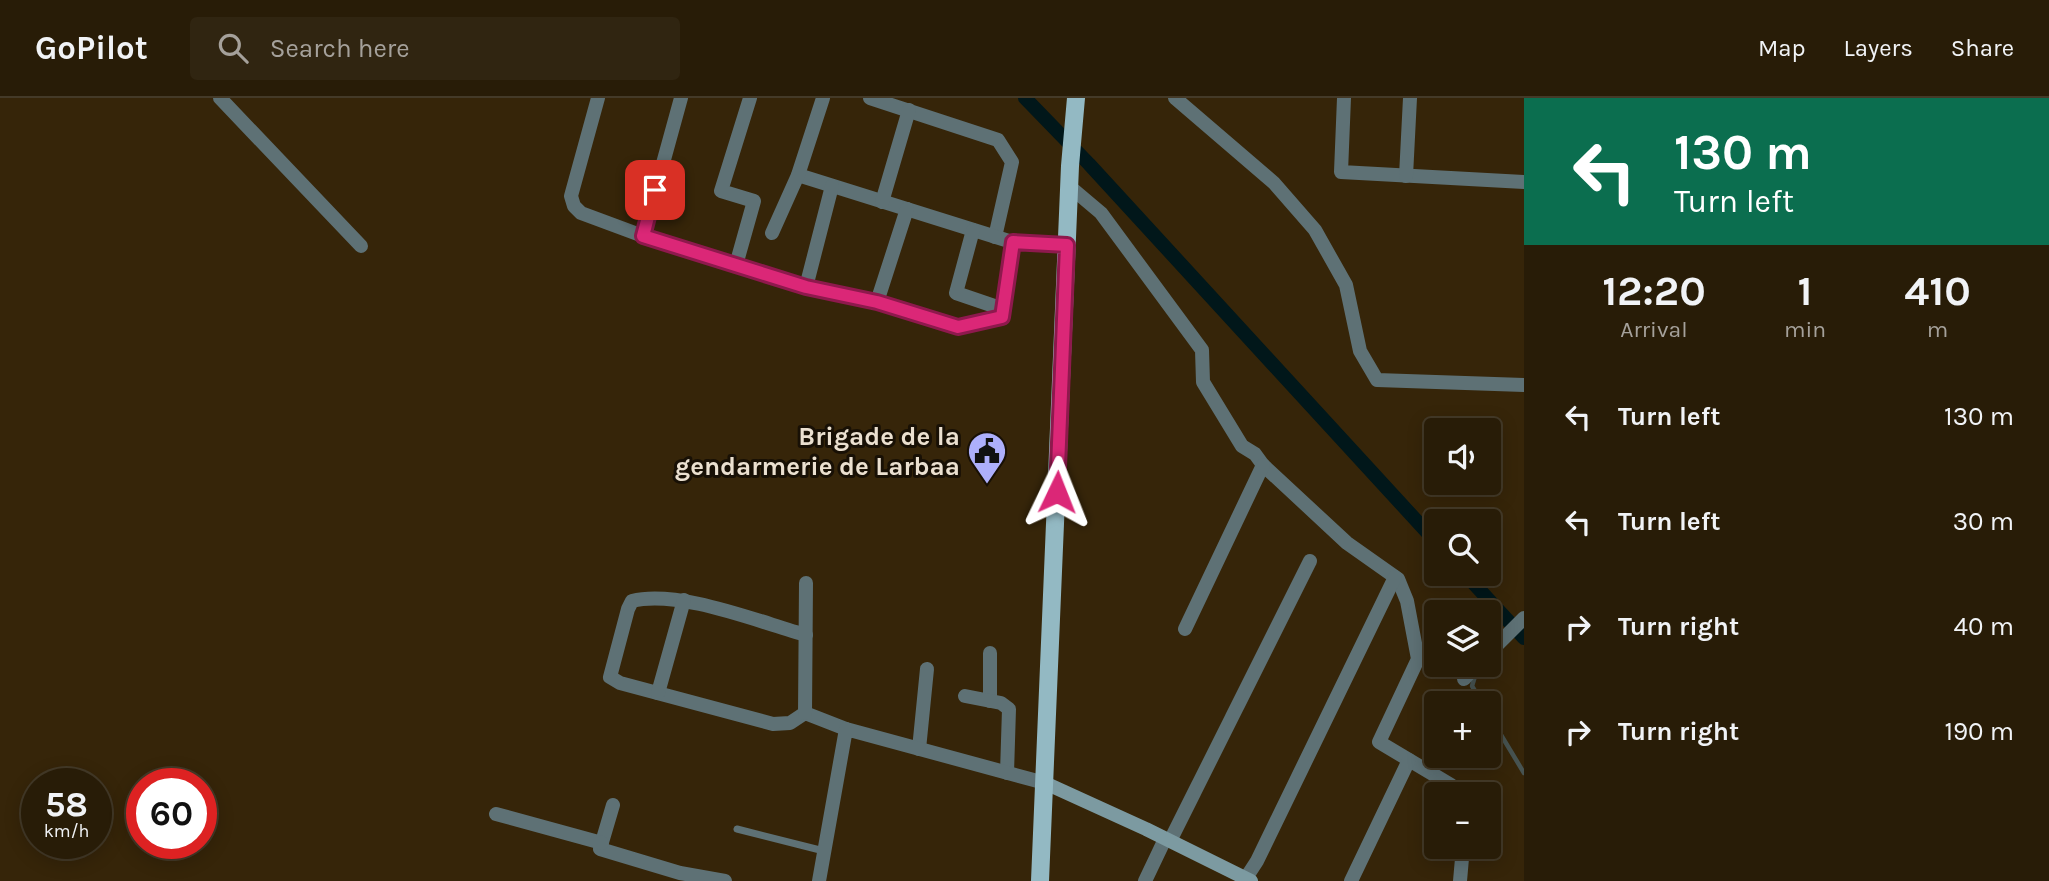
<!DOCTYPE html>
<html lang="en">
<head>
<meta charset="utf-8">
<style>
	:root { --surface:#281c07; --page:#302511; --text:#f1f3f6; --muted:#a5a19b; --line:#443a28 }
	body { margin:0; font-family:Karla,sans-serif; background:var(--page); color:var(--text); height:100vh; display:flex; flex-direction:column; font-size:26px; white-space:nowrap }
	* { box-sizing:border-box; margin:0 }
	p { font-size:23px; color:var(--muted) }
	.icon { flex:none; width:38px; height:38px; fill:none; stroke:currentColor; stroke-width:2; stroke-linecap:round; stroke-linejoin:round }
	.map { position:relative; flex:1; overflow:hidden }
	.sheet { display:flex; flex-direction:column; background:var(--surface); width:525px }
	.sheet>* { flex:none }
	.guide { background:#0b6e4f; color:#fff; overflow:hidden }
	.controls { position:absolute; left:1424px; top:320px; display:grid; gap:14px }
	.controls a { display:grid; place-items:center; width:77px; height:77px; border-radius:7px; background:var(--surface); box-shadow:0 4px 18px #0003,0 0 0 2px var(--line); font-size:35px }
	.speed { position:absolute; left:21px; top:670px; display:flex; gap:14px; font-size:35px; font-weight:700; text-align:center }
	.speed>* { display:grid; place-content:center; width:91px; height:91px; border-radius:50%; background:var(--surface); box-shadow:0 4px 18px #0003,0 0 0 2px var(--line); line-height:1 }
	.speed small { font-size:18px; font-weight:400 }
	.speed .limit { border:10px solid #d22; background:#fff; color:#111 }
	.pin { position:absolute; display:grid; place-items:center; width:60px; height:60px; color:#fff; margin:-30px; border-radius:14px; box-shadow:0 4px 10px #0006 }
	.me { position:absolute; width:77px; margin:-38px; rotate:2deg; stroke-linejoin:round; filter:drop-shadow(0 0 5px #0008) }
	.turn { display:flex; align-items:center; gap:24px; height:147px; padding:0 35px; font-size:32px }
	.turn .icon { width:91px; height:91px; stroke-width:2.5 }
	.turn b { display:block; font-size:49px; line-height:60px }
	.eta { display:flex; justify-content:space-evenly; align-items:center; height:119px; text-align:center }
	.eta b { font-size:42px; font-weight:700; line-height:49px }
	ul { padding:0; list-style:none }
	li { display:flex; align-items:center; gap:21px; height:105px; padding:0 35px }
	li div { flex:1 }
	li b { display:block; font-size:26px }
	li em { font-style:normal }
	header { display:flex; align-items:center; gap:42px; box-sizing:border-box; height:98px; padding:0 35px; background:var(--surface); border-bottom:2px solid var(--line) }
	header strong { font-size:33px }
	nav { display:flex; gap:38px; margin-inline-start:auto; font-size:24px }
	.search { width:490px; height:63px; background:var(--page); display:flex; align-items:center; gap:18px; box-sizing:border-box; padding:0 24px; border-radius:7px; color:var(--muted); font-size:26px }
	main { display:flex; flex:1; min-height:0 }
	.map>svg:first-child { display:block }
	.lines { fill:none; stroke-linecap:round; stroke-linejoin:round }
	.stream { stroke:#475351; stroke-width:4.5 }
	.canal { stroke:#01171a; stroke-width:14 }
	.lane { stroke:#5e7175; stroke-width:7 }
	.street { stroke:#5e7175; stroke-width:14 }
	.secondary { stroke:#7c9aa1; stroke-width:14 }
	.primary { stroke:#93b9c3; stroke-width:18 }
	.route-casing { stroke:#8e194d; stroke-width:18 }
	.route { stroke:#db2777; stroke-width:12 }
	.labels { text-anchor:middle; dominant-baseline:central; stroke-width:6; stroke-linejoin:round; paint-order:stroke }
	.poi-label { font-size:26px; font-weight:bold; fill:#ebe0d0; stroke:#181005; text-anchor:end }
</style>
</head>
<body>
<header>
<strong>GoPilot</strong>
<div class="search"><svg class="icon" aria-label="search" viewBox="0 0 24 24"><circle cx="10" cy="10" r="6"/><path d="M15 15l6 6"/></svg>Search here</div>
<nav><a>Map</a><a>Layers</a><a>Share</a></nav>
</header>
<main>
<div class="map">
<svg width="1524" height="783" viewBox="0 0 1524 783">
	<rect width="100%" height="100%" fill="#362509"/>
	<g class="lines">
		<g class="stream">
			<polyline points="1488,514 1490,503"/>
			<polyline points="1476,575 1472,588 1483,606"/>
			<polyline points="1489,617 1524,675"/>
		</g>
		<g class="canal">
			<polyline points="1025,0 1089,66 1437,445"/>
			<polyline points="1465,476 1524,540"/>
		</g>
		<polyline class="lane" points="737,731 824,753"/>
		<g class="street">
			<polyline points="220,0 361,148"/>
			<polyline points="598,0 571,98 574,108 581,115 643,138 806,189 877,204 958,229 1002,219 1012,144"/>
			<polyline points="870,0 998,42 1012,64 995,139"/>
			<polyline points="1175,0 1274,85 1315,132 1346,187 1360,253 1377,282 1524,287"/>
			<polyline points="1344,0 1341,74 1524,84"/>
			<polyline points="798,77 1012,144 1067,147"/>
			<polyline points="1406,78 1410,0"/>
			<polyline points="1069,88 1101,115 1202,252 1203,284 1242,348 1255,356 1263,367 1347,445 1398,481 1407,503 1418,561 1379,644 1451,687 1455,696"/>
			<polyline points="882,104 909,12"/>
			<polyline points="973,132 956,195 1003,211"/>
			<polyline points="772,135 798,77 823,0"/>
			<polyline points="643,138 681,0"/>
			<polyline points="736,167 754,103 721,93 750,0"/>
			<polyline points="806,189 832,88"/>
			<polyline points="877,204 907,111"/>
			<polyline points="1185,531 1263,367"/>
			<path d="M 806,537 C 759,524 678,491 632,503 L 628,511 L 610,579 L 620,585 L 773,626 L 790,625 L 805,615 L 846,631"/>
			<polyline points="990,555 990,603"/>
			<polyline points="1489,555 1524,520"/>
			<polyline points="1464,581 1477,567"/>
			<polyline points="658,595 684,502"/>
			<polyline points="965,598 1001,605 1009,611 1007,675"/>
			<polyline points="805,615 806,485"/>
			<polyline points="919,651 927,571"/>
			<polyline points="613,707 600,751 680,775 725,783"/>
			<polyline points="496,716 602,745"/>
			<polyline points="1170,743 1310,463"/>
			<polyline points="819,783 846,631 1045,685"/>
			<polyline points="1145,783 1165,741"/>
			<polyline points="1244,783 1257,763 1395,479"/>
			<polyline points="1351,783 1409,662"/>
			<polyline points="1460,783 1463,749"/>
		</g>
		<polyline class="secondary" points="1045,685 1146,731 1251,783"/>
		<polyline class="primary" points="1040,783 1070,68 1076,0"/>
	</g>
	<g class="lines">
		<g class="route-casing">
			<polyline id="route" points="655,92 643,138 806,189 877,204 958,229 1002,219 1013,144 1067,147 1057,394"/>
		</g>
		<use href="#route" class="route"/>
	</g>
	<defs>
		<g id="civic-pin" transform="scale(2.0125)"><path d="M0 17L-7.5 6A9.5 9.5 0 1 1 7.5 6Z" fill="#adaffb" stroke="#181005"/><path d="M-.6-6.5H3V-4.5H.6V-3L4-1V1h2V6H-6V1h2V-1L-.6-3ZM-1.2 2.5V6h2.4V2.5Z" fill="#111"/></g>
	</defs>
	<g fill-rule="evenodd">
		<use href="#civic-pin" x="987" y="353"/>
	</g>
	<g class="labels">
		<g class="poi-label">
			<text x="960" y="338">Brigade de la<tspan x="960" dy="30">gendarmerie de Larbaa</tspan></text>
		</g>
	</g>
</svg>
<div class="controls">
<a><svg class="icon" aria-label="sound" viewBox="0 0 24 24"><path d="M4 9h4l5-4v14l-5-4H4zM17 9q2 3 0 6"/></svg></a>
<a><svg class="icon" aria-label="search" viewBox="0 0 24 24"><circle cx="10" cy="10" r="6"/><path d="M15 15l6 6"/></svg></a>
<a><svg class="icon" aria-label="layers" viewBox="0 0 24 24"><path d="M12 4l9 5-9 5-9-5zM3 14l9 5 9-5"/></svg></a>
<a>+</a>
<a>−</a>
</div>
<div class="speed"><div>58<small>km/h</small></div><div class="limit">60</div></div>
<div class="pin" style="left:655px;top:92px;background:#d93025"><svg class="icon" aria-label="arrive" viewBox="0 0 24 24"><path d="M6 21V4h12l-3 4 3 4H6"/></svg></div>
<svg class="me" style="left:1057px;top:394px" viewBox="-20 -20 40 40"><path d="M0-17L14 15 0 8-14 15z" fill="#db2777" stroke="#fff" stroke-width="4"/></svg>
</div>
<section class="sheet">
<div class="guide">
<div class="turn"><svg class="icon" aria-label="left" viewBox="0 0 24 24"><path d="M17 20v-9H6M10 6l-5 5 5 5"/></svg><div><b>130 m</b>Turn left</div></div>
</div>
<div class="eta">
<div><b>12:20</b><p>Arrival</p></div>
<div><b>1</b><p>min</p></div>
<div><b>410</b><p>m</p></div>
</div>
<ul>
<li><svg class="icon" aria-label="left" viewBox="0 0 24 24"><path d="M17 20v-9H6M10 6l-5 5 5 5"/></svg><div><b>Turn left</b></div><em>130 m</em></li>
<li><svg class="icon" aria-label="left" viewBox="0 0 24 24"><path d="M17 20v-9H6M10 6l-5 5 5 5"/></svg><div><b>Turn left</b></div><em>30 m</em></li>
<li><svg class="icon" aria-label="right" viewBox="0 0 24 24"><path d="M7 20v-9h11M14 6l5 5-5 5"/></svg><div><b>Turn right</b></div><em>40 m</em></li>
<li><svg class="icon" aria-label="right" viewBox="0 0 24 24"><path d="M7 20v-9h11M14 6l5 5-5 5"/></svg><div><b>Turn right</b></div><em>190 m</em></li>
</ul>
</section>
</main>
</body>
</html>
